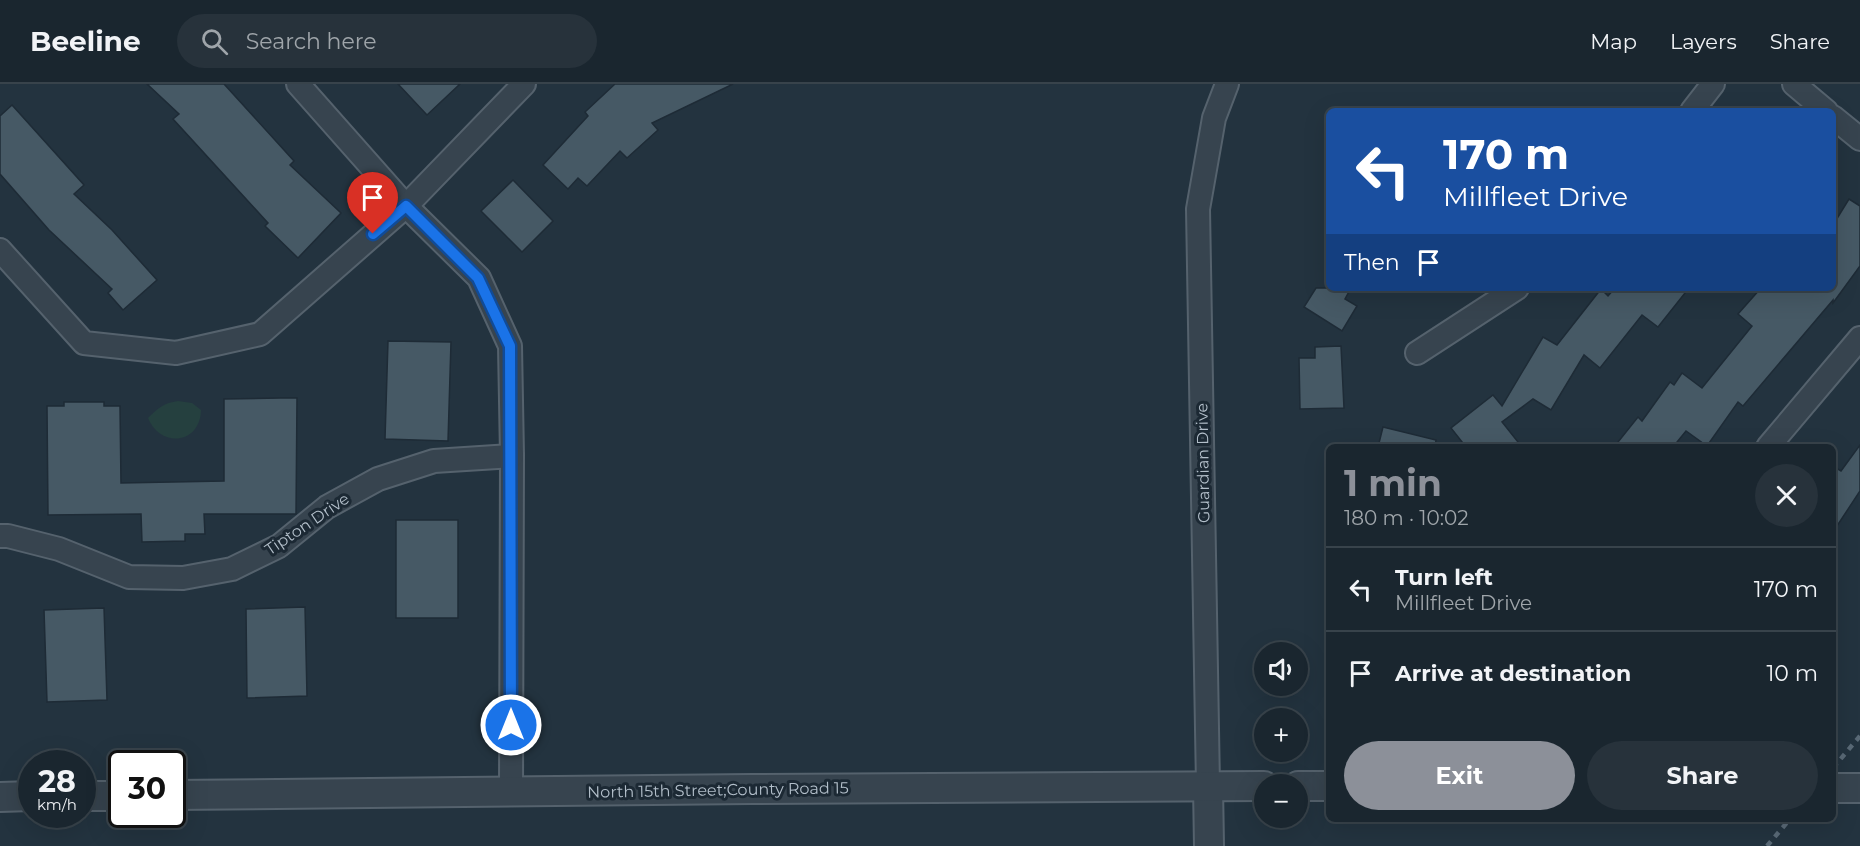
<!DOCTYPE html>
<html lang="en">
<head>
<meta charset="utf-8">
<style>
	:root { --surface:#1a262f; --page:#27323b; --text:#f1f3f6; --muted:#9fa5aa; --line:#38434b; --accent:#8c9099 }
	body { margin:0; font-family:Montserrat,sans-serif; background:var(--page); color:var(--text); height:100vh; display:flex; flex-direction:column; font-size:22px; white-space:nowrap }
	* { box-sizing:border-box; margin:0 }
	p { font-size:20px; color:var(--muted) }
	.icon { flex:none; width:33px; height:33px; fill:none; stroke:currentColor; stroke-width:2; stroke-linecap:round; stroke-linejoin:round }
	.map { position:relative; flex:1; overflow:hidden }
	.sheet { position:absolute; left:1326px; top:360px; width:510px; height:378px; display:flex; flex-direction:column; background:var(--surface); border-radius:9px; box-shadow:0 6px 24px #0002,0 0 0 2px var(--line) }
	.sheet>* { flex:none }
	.hud { position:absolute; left:1326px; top:24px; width:510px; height:183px; border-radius:9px; box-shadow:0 6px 24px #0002,0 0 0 2px var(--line); background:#1a4fa0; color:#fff; overflow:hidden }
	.buttons { position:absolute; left:1254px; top:558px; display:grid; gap:12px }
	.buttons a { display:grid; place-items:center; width:54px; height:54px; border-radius:50%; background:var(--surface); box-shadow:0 6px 24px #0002,0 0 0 2px var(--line); font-size:30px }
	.speed { position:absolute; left:18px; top:666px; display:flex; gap:12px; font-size:30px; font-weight:700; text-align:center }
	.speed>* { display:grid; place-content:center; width:78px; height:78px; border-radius:50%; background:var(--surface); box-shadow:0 6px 24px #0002,0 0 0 2px var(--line); line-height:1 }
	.speed small { font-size:15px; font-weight:400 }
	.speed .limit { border:3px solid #111; border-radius:9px; background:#fff; color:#111 }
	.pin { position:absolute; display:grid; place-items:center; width:51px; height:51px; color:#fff; margin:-62px -26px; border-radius:50% 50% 50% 0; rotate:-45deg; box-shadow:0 0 6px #0007 }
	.pin .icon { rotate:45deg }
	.me { position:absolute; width:66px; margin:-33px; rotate:0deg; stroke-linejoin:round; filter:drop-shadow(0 0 4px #0008) }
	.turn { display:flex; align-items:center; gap:21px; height:126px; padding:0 18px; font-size:27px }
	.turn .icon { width:78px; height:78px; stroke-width:2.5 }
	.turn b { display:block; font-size:42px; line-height:51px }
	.then { display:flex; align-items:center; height:57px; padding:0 18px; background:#0003; gap:12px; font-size:22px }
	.round { display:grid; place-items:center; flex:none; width:63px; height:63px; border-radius:32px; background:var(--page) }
	.overview { display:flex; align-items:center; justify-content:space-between; height:102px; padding:0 18px }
	h1 { font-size:36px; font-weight:700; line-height:45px; color:var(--accent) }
	.action { display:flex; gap:12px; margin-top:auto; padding:12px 18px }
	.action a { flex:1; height:69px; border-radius:36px; background:var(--accent); color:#fff; font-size:24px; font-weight:700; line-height:69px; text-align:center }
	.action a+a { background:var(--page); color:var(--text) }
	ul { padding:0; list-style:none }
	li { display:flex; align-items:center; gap:18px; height:84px; padding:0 18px; border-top:2px solid var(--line) }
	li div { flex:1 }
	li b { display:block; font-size:22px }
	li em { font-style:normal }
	header { display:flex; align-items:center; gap:36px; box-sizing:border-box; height:84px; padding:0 30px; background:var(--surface); border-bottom:2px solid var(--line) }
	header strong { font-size:28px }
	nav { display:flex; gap:33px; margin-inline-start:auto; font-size:21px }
	.search { width:420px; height:54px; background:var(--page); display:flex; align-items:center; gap:15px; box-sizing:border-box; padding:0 21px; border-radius:33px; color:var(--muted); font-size:22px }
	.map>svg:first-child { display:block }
	.green { fill:#25403f }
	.building { fill:#465965; stroke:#1e2b36; stroke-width:1.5 }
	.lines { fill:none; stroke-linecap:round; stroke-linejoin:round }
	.minor-casing { stroke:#55626d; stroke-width:26 }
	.tertiary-casing { stroke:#55626d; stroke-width:32 }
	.minor { stroke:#37444f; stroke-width:22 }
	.tertiary { stroke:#37444f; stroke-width:28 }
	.rail { stroke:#596976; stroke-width:4.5; stroke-dasharray:6 6; stroke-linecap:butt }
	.route-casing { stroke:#114b97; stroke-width:15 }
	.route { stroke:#1a73e8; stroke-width:10 }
	.labels { text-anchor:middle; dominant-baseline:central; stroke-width:6; stroke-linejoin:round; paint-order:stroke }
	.street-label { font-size:16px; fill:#b3bfca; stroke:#1c2934 }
</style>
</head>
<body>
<header>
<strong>Beeline</strong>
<div class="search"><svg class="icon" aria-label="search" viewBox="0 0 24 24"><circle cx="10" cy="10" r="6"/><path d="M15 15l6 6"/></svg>Search here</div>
<nav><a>Map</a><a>Layers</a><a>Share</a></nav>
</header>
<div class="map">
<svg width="1860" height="762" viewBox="0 0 1860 762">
	<rect width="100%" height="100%" fill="#23333f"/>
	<path class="green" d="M 178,317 L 192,319 L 201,326 C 200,361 160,364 148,334 C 158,324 164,319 178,317 Z"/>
	<g class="building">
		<polygon points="147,0 224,0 294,77 290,81 341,129 298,174 265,142 268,139 173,35 179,30"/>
		<polygon points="398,0 460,0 427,31"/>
		<polygon points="615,0 733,0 652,39 658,46 627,74 620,67 587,102 578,94 568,105 543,81 588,32 585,28"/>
		<polygon points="12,21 84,101 74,110 112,146 157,196 123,226 108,209 112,205 49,146 0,90 0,32"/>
		<polygon points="513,96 553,137 522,168 481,127"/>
		<polygon points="1849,115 1860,122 1860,182 1833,219 1833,216 1743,322 1738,318 1707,362 1686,347 1673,363 1614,363 1638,333 1642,337 1670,298 1674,301 1682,289 1702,304 1752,242 1738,230 1761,204 1833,204 1833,141"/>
		<polygon points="1316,204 1351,204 1345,215 1357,222 1342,247 1304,223"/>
		<polygon points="1615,204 1689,204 1658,243 1642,231 1600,284 1584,271 1551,326 1533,315 1502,338 1522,363 1466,363 1451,344 1493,311 1502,322 1543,253 1557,261 1601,205 1608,212"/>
		<polygon points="388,257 451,258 448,357 385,355"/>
		<polygon points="1341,262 1344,324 1300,325 1299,274 1315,274 1315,263"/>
		<polygon points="280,314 297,314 296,430 204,430 205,450 185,450 185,457 142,458 141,430 48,431 47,322 64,322 64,318 104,318 104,322 120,322 121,399 224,397 224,315"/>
		<polygon points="1383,343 1436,356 1435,363 1378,363"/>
		<polygon points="1860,361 1860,407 1833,448 1833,382 1841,387"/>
		<rect x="396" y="436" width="62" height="98"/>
		<polygon points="305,523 307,612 247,614 246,525"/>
		<polygon points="104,524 107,616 47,618 44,526"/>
	</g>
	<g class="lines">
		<g class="minor-casing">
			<g id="minor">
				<polyline points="298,0 406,122 479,194 510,262 512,372 511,709"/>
				<polyline points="1794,0 1826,27"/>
				<polyline points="1692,27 1713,0"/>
				<polyline points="1833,33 1860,55"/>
				<polyline points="0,166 84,259 176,269 260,250 406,122 524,0"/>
				<polyline points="1417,269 1517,204"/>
				<polyline points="1768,363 1860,254"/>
				<polyline points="0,452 8,452 59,465 129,493 183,494 232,485 279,462 327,423 378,395 434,377 512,372"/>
				<polyline points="1208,702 1198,125 1214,34 1227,0"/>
			</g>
		</g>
		<g class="tertiary-casing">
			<g id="tertiary">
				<polyline points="1208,702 1209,762"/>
				<polyline points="1298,702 1329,702"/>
				<polyline points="1833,704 1860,704"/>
				<polyline points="172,711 751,705 1264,702"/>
				<polyline points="82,712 122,712"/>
				<polyline points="0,713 32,712"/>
			</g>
		</g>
		<use href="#minor" class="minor"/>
		<use href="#tertiary" class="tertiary"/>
		<g class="rail">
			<polyline points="1833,684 1860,652"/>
			<polyline points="1767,762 1790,735"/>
		</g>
	</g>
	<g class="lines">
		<g class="route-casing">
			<polyline id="route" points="373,150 406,122 478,194 510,262 511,641"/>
		</g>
		<use href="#route" class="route"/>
	</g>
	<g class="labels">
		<g class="street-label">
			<text transform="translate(1203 379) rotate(-91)">Guardian Drive</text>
			<text transform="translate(307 440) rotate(-34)">Tipton Drive</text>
			<text transform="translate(718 706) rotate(-1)">North 15th Street;County Road 15</text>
		</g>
	</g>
</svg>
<div class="buttons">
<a><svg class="icon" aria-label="sound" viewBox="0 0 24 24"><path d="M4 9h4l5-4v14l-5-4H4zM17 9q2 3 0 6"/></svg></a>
<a>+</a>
<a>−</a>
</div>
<div class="speed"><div>28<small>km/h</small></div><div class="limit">30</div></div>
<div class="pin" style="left:373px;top:150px;background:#d93025"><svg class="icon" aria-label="arrive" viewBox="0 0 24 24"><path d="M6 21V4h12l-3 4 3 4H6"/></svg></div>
<svg class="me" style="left:511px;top:641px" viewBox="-20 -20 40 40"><circle r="17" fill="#1a73e8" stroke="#fff" stroke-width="3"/><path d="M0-11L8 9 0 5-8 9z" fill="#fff"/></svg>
<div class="hud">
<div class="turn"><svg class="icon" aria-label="left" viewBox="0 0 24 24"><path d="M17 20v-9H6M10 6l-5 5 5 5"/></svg><div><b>170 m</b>Millfleet Drive</div></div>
<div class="then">Then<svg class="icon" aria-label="arrive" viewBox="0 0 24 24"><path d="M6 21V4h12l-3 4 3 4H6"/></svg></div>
</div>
<section class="sheet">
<div class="overview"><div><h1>1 min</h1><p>180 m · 10:02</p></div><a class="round"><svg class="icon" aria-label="close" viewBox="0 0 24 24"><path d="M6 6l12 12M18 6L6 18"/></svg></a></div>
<ul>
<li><svg class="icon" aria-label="left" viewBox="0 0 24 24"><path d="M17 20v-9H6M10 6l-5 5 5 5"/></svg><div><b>Turn left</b><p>Millfleet Drive</p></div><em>170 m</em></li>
<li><svg class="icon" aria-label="arrive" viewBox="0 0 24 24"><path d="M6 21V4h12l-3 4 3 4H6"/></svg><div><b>Arrive at destination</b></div><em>10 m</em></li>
</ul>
<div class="action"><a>Exit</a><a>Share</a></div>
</section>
</div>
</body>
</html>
